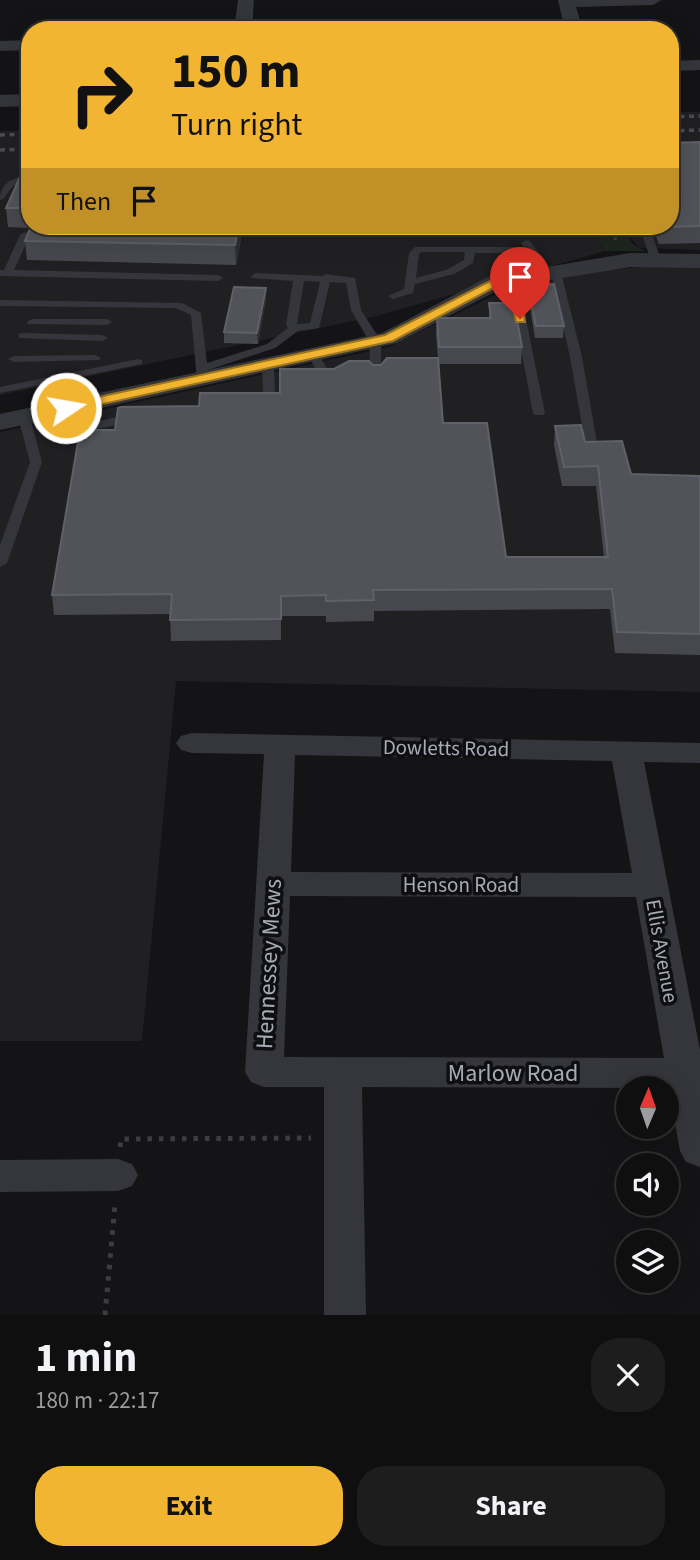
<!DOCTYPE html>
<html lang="en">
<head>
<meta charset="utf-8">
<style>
	:root { --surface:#0f0f10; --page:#1d1d1e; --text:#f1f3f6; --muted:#9b9c9f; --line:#2f2f30; --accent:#f2b531 }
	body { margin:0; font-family:"Source Sans 3",sans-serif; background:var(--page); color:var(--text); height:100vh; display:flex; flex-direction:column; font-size:26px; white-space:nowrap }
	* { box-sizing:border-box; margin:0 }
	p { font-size:23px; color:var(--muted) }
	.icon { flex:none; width:38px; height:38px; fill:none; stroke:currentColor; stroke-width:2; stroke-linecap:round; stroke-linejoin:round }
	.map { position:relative; height:1315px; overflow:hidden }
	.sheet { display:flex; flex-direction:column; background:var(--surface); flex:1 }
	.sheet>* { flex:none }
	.top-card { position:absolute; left:21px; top:21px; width:658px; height:214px; border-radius:28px; box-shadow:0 7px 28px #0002,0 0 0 2px var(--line); background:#f2b531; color:#111; overflow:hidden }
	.needle { width:46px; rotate:2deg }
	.controls { position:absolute; left:616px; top:1076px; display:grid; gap:14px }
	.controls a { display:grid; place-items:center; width:63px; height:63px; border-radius:50%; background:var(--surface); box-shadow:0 7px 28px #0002,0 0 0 2px var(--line); font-size:35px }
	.pin { position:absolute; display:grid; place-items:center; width:60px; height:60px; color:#fff; margin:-72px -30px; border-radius:50% 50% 50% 0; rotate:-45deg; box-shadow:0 0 7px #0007 }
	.pin .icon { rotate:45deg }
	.me { position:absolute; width:77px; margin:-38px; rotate:78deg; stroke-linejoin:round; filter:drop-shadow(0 0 5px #0008) }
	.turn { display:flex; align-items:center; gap:24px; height:147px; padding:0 35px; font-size:32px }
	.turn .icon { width:91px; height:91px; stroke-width:2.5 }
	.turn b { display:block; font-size:49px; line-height:60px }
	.then { display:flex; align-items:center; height:66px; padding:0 35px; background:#0003; gap:14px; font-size:26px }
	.round { display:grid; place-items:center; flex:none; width:74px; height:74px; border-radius:28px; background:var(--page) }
	.head { display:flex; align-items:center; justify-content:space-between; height:119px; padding:0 35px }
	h1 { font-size:42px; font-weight:700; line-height:52px }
	.action { display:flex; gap:14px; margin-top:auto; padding:14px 35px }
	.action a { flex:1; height:80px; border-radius:28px; background:var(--accent); color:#111; font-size:28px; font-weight:700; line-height:80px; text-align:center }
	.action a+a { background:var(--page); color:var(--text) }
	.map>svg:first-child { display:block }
	.built { fill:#202023 }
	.green { fill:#1e2620 }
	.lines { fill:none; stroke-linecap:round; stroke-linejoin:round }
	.path-far1 { stroke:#3b3d42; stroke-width:3.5; stroke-dasharray:2.5 4.5; stroke-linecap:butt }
	.path { stroke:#3b3d42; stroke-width:5; stroke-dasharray:4.5 7; stroke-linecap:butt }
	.lane { fill:#35363b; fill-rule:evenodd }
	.street { fill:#35363b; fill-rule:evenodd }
	.rail { stroke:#4a4c52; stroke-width:3.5; stroke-dasharray:5 4.5; stroke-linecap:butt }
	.wall { fill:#47484e }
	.shaded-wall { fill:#2e2f33 }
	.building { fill:#515359; stroke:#5f6168; stroke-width:2 }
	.route { fill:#f2b531; stroke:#9d7620; stroke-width:2 }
	.labels { text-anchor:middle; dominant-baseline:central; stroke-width:7; stroke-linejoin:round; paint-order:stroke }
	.street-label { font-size:21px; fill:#a6abb6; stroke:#0f0f11 }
	.near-street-label { font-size:24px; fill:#a6abb6; stroke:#0f0f11 }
</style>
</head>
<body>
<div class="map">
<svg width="700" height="1315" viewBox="0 0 700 1315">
	<rect width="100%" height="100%" fill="#141416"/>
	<g class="built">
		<polygon points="670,112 700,112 700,250 639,248 621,226 670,226"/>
		<polygon points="30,130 30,226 591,226 605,251 377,316 0,395 0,131"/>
		<polygon points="653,266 700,267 700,692 176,681 142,1041 0,1041 0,432 389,347 491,297 550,275"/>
	</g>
	<polygon class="green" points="591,226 621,226 633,244 644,251 605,251"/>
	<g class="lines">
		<polyline class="path-far1" points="607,226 618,243"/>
		<g class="path">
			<polyline points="120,1147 121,1139 311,1138"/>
			<polyline points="105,1315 115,1204"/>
		</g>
		<g class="lane">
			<path d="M 30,174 L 30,180 L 13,186 L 3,199 L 0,200 C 0,181 14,179 30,174 Z"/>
			<path d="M 451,226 L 505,229 L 557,226 C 538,239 470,238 451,226 Z"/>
			<polygon points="639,226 649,226 661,260 660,262 652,262 651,260"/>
			<polygon points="25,232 30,235 14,270 218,275 223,278 218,281 0,276 0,270 4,270 20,235"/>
			<path d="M 526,240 L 530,241 L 551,271 L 551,275 L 543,275 L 528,253 L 475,253 L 473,263 L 454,274 L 415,284 L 413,293 L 393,299 L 388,296 L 404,289 L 409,253 L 415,247 L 524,247 L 521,243 ZM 421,252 L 465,252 L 464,260 L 446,270 L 416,278 L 419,254 Z"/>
			<polygon points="561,268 566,271 562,277 582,357 599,454 593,458 587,454 570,357 552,277 557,269"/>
			<path d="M 256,273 L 322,276 L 326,274 L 355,278 L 361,310 L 381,341 L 381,381 L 373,381 L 371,379 L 369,341 L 351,310 L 346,283 L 330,282 L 319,328 L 298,331 L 275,348 L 208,370 L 209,380 L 203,383 L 197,380 L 191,315 L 176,308 L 0,306 L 0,300 L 182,303 L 201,313 L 207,363 L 267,344 L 288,328 L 286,325 L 293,281 L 252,278 L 251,276 ZM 304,281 L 320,282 L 310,323 L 297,324 Z"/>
			<polygon points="496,279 521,295 545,413 543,415 535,415 533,413 511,296 492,284 492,280"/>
			<polygon points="32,319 107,319 112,322 107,325 28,324 27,322"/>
			<polygon points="23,333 102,335 108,338 102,341 19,338 19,334"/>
			<polygon points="314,352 318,353 329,372 327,374 319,374 317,372 308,355"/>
			<polygon points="95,355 101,358 99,360 14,362 8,359 14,356"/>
			<polygon points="138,359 142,360 142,364 0,393 0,387"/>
			<polygon points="268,362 274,365 275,394 259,401 251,401 251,397 263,392 262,365"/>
			<polygon points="67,404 71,406 85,424 135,413 141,417 135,421 82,432 78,431 61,408"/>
			<polygon points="24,413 30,417 42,462 7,563 0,567 0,545 30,462 18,417"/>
		</g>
		<g class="street">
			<polygon points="238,0 254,0 252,30 234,30"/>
			<polygon points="558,0 661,0 653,5 576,7 583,30 565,30"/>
			<polygon points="30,40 30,50 0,51 0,41"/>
			<polygon points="700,60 700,70 670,71 670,61"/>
			<polygon points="30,94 30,106 0,107 0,95"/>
			<polygon points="630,253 700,254 700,268 630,267 502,288 397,343 0,430 0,414 382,333 488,277"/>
			<path d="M 192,733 L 700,743 L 700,763 L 644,762 L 700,1050 L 700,1167 L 686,1162 L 680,1151 L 669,1088 L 362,1087 L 366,1315 L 324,1315 L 324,1087 L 264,1087 L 251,1082 L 245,1072 L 264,754 L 192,753 L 181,750 L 176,743 L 181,736 ZM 295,755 L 612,761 L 632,873 L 291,872 ZM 290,896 L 636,897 L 664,1058 L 284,1057 Z"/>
			<polygon points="118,1159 132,1164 138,1175 132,1186 118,1191 0,1192 0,1160"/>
		</g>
		<g class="rail">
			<polyline points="670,117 700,116"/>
			<polyline points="670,131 700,130"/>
			<polyline points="0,135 30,134"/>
			<polyline points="0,150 30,149"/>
		</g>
	</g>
	<g class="wall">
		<polygon points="700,142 700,243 659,244 652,226 670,226"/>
		<polygon points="30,166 30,226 351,226 350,235 242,233 236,265 27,260 25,241 30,228 8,227 6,208"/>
		<polygon points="528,285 564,326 563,338 535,338 528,296"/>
		<polygon points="266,288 266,299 258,344 224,343 224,332"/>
		<polygon points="489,303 522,347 521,364 439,364 443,423 506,557 604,557 596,486 562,486 554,445 555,426 585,442 631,474 700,476 700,655 615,653 610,609 374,611 374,621 326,622 326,616 281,616 281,640 171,641 170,614 54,615 52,595 115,430 199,406 280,393 334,369 381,365 438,358 436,335 437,318 489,318"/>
	</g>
	<g class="shaded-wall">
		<polygon points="239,226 242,226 242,233 236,265 235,245"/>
		<polygon points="266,288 266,299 258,344 257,333"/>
	</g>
	<g class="building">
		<polygon points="700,142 700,226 660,227 660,226 670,226 670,143"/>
		<polygon points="25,166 30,166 30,208 6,208"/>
		<polygon points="31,226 239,226 235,245 25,241"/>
		<polygon points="554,284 564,326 536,326 528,285"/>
		<polygon points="234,287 266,288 257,333 224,332"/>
		<polygon points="489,303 514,303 522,347 439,347 437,318 491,318"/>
		<polygon points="387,358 438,358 443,423 487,423 506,557 608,557 598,466 564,467 555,426 581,425 585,442 622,441 631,474 700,476 700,634 617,632 612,589 373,590 374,600 326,601 326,595 281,596 281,619 170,620 172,594 52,595 80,430 115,430 118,408 121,407 199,406 200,393 280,393 280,369 334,369 349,361 369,361 373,365 381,365"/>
	</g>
	<polygon class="route" points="496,278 522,295 525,322 516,322 510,296 495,287 393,341 66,412 60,408 66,404 385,335"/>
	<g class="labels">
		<g class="street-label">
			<text transform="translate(446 748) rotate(1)">Dowletts Road</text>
			<text x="461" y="885">Henson Road</text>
			<text transform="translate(662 951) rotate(80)">Ellis Avenue</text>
		</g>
		<g class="near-street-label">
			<text transform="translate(269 964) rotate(-87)">Hennessey Mews</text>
			<text x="513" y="1073">Marlow Road</text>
		</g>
	</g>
</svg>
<div class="controls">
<a><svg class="needle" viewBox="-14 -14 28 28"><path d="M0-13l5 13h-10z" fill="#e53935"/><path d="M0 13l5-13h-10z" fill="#9b9c9f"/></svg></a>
<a><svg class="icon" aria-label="sound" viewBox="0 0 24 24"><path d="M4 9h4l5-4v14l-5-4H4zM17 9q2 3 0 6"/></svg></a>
<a><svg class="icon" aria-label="layers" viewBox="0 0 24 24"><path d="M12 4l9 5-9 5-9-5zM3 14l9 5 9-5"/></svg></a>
</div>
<div class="pin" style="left:520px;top:319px;background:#d93025"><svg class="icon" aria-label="arrive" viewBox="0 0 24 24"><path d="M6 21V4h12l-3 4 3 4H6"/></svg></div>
<svg class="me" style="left:66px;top:408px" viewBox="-20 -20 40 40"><circle r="17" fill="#f2b531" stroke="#fff" stroke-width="3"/><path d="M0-11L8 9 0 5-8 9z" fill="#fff"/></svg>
<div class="top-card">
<div class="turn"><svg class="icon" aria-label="right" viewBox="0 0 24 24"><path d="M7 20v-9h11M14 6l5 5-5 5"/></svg><div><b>150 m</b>Turn right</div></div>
<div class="then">Then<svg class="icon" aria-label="arrive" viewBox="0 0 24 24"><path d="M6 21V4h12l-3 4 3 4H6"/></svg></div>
</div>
</div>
<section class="sheet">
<div class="head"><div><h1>1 min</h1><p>180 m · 22:17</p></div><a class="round"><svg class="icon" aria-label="close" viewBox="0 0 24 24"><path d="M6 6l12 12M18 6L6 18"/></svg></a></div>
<div class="action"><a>Exit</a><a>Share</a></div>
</section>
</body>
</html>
